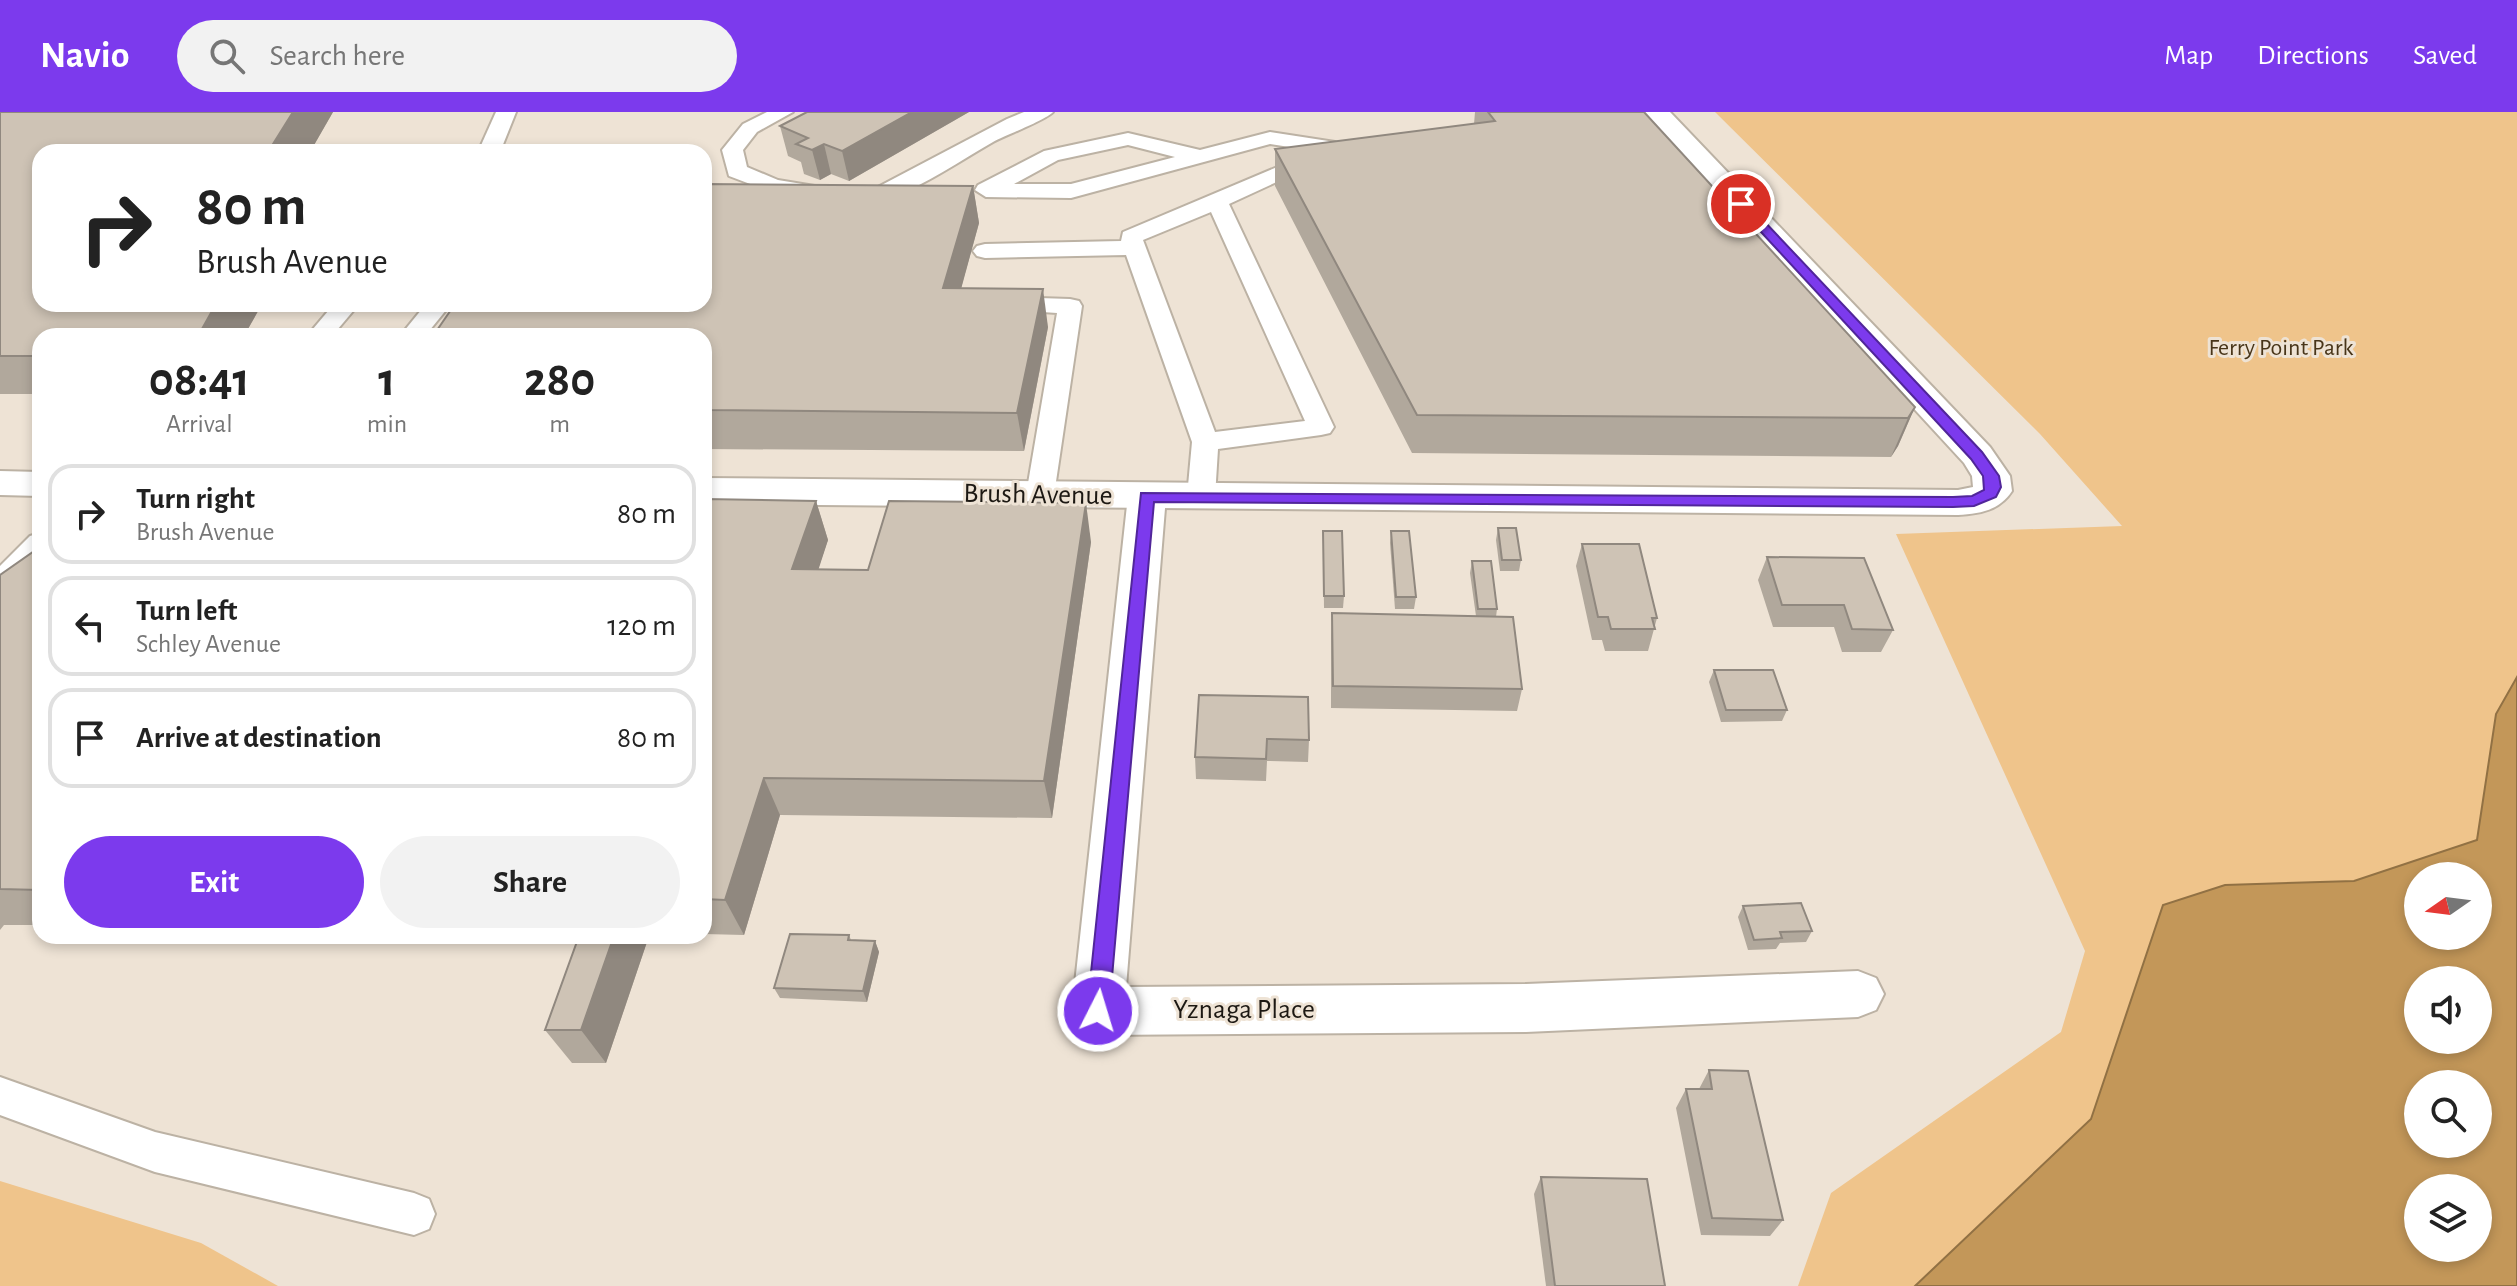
<!DOCTYPE html>
<html lang="en">
<head>
<meta charset="utf-8">
<style>
	:root { --surface:#fff; --page:#f2f2f2; --text:#222; --muted:#767676; --line:#e0e0e0; --accent:#7c3aed }
	body { margin:0; font-family:"Alegreya Sans",sans-serif; background:var(--page); color:var(--text); height:100vh; display:flex; flex-direction:column; font-size:30px; white-space:nowrap }
	* { box-sizing:border-box; margin:0 }
	p { font-size:26px; color:var(--muted) }
	.icon { flex:none; width:44px; height:44px; fill:none; stroke:currentColor; stroke-width:2; stroke-linecap:round; stroke-linejoin:round }
	.map { position:relative; flex:1; overflow:hidden }
	.details { position:absolute; left:32px; top:216px; width:680px; height:616px; display:flex; flex-direction:column; background:var(--surface); border-radius:24px; box-shadow:0 4px 12px #0003 }
	.details>* { flex:none }
	.hud { position:absolute; left:32px; top:32px; width:680px; height:168px; border-radius:24px; box-shadow:0 4px 12px #0003; background:#fff; color:var(--text); overflow:hidden }
	.needle { width:52px; rotate:256deg }
	.buttons { position:absolute; left:2404px; top:750px; display:grid; gap:16px }
	.buttons a { display:grid; place-items:center; width:88px; height:88px; border-radius:50%; background:var(--surface); box-shadow:0 4px 12px #0003; font-size:40px }
	.pin { position:absolute; display:grid; place-items:center; width:68px; height:68px; color:#fff; margin:-34px; border:4px solid #fff; border-radius:50%; box-shadow:0 2px 8px #0007 }
	.me { position:absolute; width:88px; margin:-44px; rotate:5deg; stroke-linejoin:round; filter:drop-shadow(0 0 6px #0008) }
	.turn { display:flex; align-items:center; gap:28px; height:168px; padding:0 32px; font-size:36px }
	.turn .icon { width:104px; height:104px; stroke-width:2.5 }
	.turn b { display:block; font-size:56px; line-height:68px }
	.eta { display:flex; justify-content:space-evenly; align-items:center; height:136px; text-align:center }
	.eta b { font-size:48px; font-weight:600; line-height:56px }
	.primary-button { display:flex; gap:16px; margin-top:auto; padding:16px 32px }
	.primary-button a { flex:1; height:92px; border-radius:48px; background:var(--accent); color:#fff; font-size:32px; font-weight:600; line-height:92px; text-align:center }
	.primary-button a+a { background:var(--page); color:var(--text) }
	ul { padding:0; list-style:none }
	li { display:flex; align-items:center; gap:24px; height:100px; margin:0 16px 12px; padding:0 16px; border:4px solid var(--line); border-radius:24px }
	li div { flex:1 }
	li b { display:block; font-size:30px }
	li em { font-style:normal }
	header { display:flex; align-items:center; gap:48px; box-sizing:border-box; height:112px; padding:0 40px; background:var(--accent); color:#fff }
	header strong { font-size:38px }
	nav { display:flex; gap:44px; margin-inline-start:auto; font-size:28px }
	.search { width:560px; height:72px; background:var(--page); display:flex; align-items:center; gap:20px; box-sizing:border-box; padding:0 28px; border-radius:44px; color:var(--muted); font-size:30px }
	.map>svg:first-child { display:block }
	.green { fill:#efc48b }
	.water { fill:#c39759; stroke:#917144; stroke-width:2; fill-rule:evenodd }
	.lines { fill:none; stroke-linecap:round; stroke-linejoin:round }
	.lane-casing { stroke:#bcb2a4; stroke-width:4 }
	.street-casing { stroke:#bcb2a4; stroke-width:4 }
	.secondary-casing { stroke:#bcb2a4; stroke-width:4 }
	.lane { fill:#fff; fill-rule:evenodd }
	.street { fill:#fff; fill-rule:evenodd }
	.secondary { fill:#fff; fill-rule:evenodd }
	.wall { fill:#b1a89c }
	.shaded-wall { fill:#90887f }
	.building { fill:#cec3b5; stroke:#90887f; stroke-width:2 }
	.route { fill:#7c3aed; stroke:#51269a; stroke-width:2 }
	.labels { text-anchor:middle; dominant-baseline:central; stroke-width:6; stroke-linejoin:round; paint-order:stroke }
	.far-park-label { font-size:24px; fill:#483519; stroke:#eee3d5 }
	.street-label { font-size:28px; fill:#1c1813; stroke:#eee3d5 }
</style>
</head>
<body>
<header>
<strong>Navio</strong>
<div class="search"><svg class="icon" aria-label="search" viewBox="0 0 24 24"><circle cx="10" cy="10" r="6"/><path d="M15 15l6 6"/></svg>Search here</div>
<nav><a>Map</a><a>Directions</a><a>Saved</a></nav>
</header>
<div class="map">
<svg width="2517" height="1174" viewBox="0 0 2517 1174">
	<rect width="100%" height="100%" fill="#eee3d5"/>
	<g class="green">
		<polygon points="1715,0 2517,0 2517,694 2478,728 2354,769 2225,773 2163,793 2091,1007 1915,1174 1798,1174 1831,1081 2061,920 2085,839 1896,422 2122,414 2040,322"/>
		<polygon points="0,1069 201,1131 278,1174 0,1174"/>
	</g>
	<path class="water" d="M 2517,565 L 2517,1174 L 1915,1174 L 2091,1007 L 2163,793 L 2225,773 L 2354,769 L 2477,728 L 2496,602 ZM 2418,764 L 2478,764 L 2478,824 L 2418,824 ZM 2418,868 L 2478,868 L 2478,928 L 2418,928 ZM 2418,972 L 2478,972 L 2478,1032 L 2418,1032 ZM 2418,1076 L 2478,1076 L 2478,1136 L 2418,1136 Z"/>
	<g class="lines">
		<g class="lane-casing">
			<g id="lane">
				<polygon points="496,0 516,0 500,40 478,40"/>
				<path d="M 767,0 L 793,0 L 757,20 L 743,38 L 747,55 L 778,68 L 851,80 L 876,76 L 1007,7 L 1024,0 L 1053,0 C 1046,8 1006,23 993,30 C 960,49 926,72 891,86 C 846,105 772,81 729,64 L 722,38 L 743,12 Z"/>
				<path d="M 1270,20 L 1335,30 L 1345,36 L 1335,42 L 1270,32 L 1071,86 L 986,85 L 975,78 L 978,73 L 1044,39 L 1128,21 L 1200,38 ZM 1128,33 L 1175,45 L 1071,72 L 1014,72 L 1058,48 Z"/>
				<path d="M 1313,40 L 1320,42 L 1324,46 L 1320,50 L 1229,92 L 1334,315 L 1330,321 L 1321,323 L 1218,337 L 1215,385 L 1211,392 L 1201,394 L 1191,392 L 1187,385 L 1192,330 L 1126,143 L 985,146 L 977,144 L 973,139 L 977,134 L 985,132 L 1121,129 L 1123,120 ZM 1211,100 L 1305,309 L 1215,320 L 1143,128 Z"/>
				<polygon points="1004,185 1070,187 1079,189 1082,194 1054,383 1050,389 1040,392 1030,389 1026,383 1057,201 995,197 992,192 995,187"/>
				<polygon points="334,192 359,192 332,224 307,224"/>
				<polygon points="426,192 451,192 425,224 400,224"/>
				<polygon points="40,421 40,449 10,479 0,482 0,454 30,424"/>
				<polygon points="0,965 155,1020 414,1081 429,1087 435,1102 429,1117 414,1123 155,1060 0,1003"/>
			</g>
		</g>
		<g class="street-casing">
			<polygon id="street" points="1147,371 1161,375 1166,384 1126,875 1526,872 1858,859 1876,866 1884,882 1876,898 1858,905 1526,920 1098,923 1079,916 1072,899 1128,384 1133,375"/>
		</g>
		<g class="secondary-casing">
			<g id="secondary">
				<path d="M 1641,0 L 1670,0 L 1990,335 L 2010,364 L 2012,379 C 2000,398 1980,402 1958,403 L 704,392 L 704,366 L 1958,378 L 1973,375 L 1972,364 L 1964,351 Z"/>
				<polygon points="0,359 40,360 40,384 0,383"/>
			</g>
		</g>
		<use href="#lane" class="lane"/>
		<use href="#street" class="street"/>
		<use href="#secondary" class="secondary"/>
	</g>
	<g class="wall">
		<polygon points="0,0 333,0 310,40 40,40 40,192 262,192 244,224 40,224 40,282 0,282"/>
		<polygon points="807,0 969,0 849,69 831,62 820,68 804,62 801,50 788,44 780,14"/>
		<polygon points="1475,0 1644,0 1915,295 1898,334 1891,345 1412,341 1275,74 1275,37 1474,12"/>
		<polygon points="973,74 979,111 961,176 1048,215 1024,339 704,337 704,224"/>
		<polygon points="704,387 816,389 828,428 818,457 868,458 1091,430 1052,706 780,703 744,823 704,822"/>
		<polygon points="1498,416 1521,448 1519,459 1500,459 1496,428"/>
		<polygon points="1323,419 1344,484 1343,496 1324,496"/>
		<polygon points="1391,419 1416,485 1414,497 1395,497 1390,431"/>
		<polygon points="1582,432 1657,506 1648,539 1605,539 1602,528 1592,528 1576,454"/>
		<polygon points="40,435 40,813 4,813 0,818 0,463"/>
		<polygon points="1767,445 1893,518 1881,540 1842,540 1834,515 1773,515 1758,468"/>
		<polygon points="1472,449 1497,497 1496,505 1522,577 1517,599 1331,596 1331,524 1332,501 1476,504 1470,461"/>
		<polygon points="1714,558 1787,598 1782,609 1721,610 1709,570"/>
		<polygon points="1199,583 1309,628 1308,650 1267,649 1266,669 1196,667 1195,645"/>
		<polygon points="1743,794 1812,819 1806,830 1780,831 1776,837 1748,838 1738,805"/>
		<polygon points="849,823 851,828 875,829 879,840 867,890 780,886 774,876"/>
		<polygon points="579,824 649,824 606,951 572,951 545,918"/>
		<polygon points="1709,958 1783,1108 1770,1124 1701,1123 1676,996 1686,977 1699,977"/>
		<polygon points="1541,1065 1665,1174 1546,1174 1534,1082"/>
	</g>
	<g class="shaded-wall">
		<polygon points="293,0 333,0 310,40 268,40"/>
		<polygon points="912,0 969,0 849,69 842,39"/>
		<polygon points="824,32 831,62 820,68 812,38"/>
		<polygon points="973,74 979,111 951,214 943,176"/>
		<polygon points="1043,177 1048,215 1024,339 1017,301"/>
		<polygon points="216,192 262,192 244,224 198,224"/>
		<polygon points="1915,295 1898,334 1891,345 1908,306"/>
		<polygon points="816,389 828,428 806,496 792,457"/>
		<polygon points="1086,391 1091,430 1052,706 1044,669"/>
		<polygon points="764,666 780,703 744,823 725,788"/>
		<polygon points="614,824 649,824 606,951 581,918"/>
		<polygon points="875,829 879,840 867,890 863,879"/>
	</g>
	<g class="building">
		<polygon points="0,0 293,0 268,40 40,40 40,192 216,192 198,224 40,224 40,244 0,244"/>
		<polygon points="807,0 912,0 842,39 824,32 812,38 796,32 808,26 780,14"/>
		<polygon points="1488,0 1644,0 1915,295 1908,306 1417,303 1275,37 1495,9"/>
		<polygon points="704,72 973,74 943,176 1043,177 1017,301 704,298 704,224 433,224 455,192 704,192"/>
		<polygon points="704,387 816,389 792,457 868,458 889,389 1086,391 1044,669 764,666 725,788 704,787"/>
		<polygon points="1498,416 1516,416 1521,448 1502,448"/>
		<polygon points="1323,419 1342,419 1344,484 1324,484"/>
		<polygon points="1391,419 1409,419 1416,485 1396,485"/>
		<polygon points="1582,432 1639,432 1657,506 1652,506 1655,517 1611,517 1608,505 1598,505"/>
		<polygon points="40,435 40,778 0,777 0,463"/>
		<polygon points="1767,445 1864,446 1893,518 1852,517 1844,493 1782,493"/>
		<polygon points="1472,449 1491,449 1497,497 1478,497"/>
		<polygon points="1332,501 1513,505 1522,577 1333,574"/>
		<polygon points="1714,558 1773,558 1787,598 1726,598"/>
		<polygon points="1199,583 1308,585 1309,628 1267,627 1266,647 1195,645"/>
		<polygon points="1801,791 1812,819 1780,820 1782,826 1754,828 1743,794"/>
		<polygon points="790,822 849,823 848,828 875,829 863,879 774,876"/>
		<polygon points="579,824 614,824 581,918 545,918"/>
		<polygon points="1709,958 1748,959 1783,1108 1712,1106 1686,977 1712,977"/>
		<polygon points="1541,1065 1647,1067 1665,1174 1555,1174"/>
	</g>
	<polygon class="route" points="1737,89 1745,89 1982,340 1999,364 2001,375 1996,385 1974,394 1953,395 1154,390 1109,899 1106,906 1098,909 1090,906 1087,899 1141,381 1953,385 1972,384 1984,378 1983,364 1971,347 1737,94"/>
	<g class="labels">
		<g class="far-park-label">
			<text x="2281" y="236">Ferry Point Park</text>
		</g>
		<g class="street-label">
			<text transform="translate(1038 383) rotate(1)">Brush Avenue</text>
			<text x="1244" y="898">Yznaga Place</text>
		</g>
	</g>
</svg>
<div class="buttons">
<a><svg class="needle" viewBox="-14 -14 28 28"><path d="M0-13l5 13h-10z" fill="#e53935"/><path d="M0 13l5-13h-10z" fill="#767676"/></svg></a>
<a><svg class="icon" aria-label="sound" viewBox="0 0 24 24"><path d="M4 9h4l5-4v14l-5-4H4zM17 9q2 3 0 6"/></svg></a>
<a><svg class="icon" aria-label="search" viewBox="0 0 24 24"><circle cx="10" cy="10" r="6"/><path d="M15 15l6 6"/></svg></a>
<a><svg class="icon" aria-label="layers" viewBox="0 0 24 24"><path d="M12 4l9 5-9 5-9-5zM3 14l9 5 9-5"/></svg></a>
</div>
<div class="pin" style="left:1741px;top:92px;background:#d93025"><svg class="icon" aria-label="arrive" viewBox="0 0 24 24"><path d="M6 21V4h12l-3 4 3 4H6"/></svg></div>
<svg class="me" style="left:1098px;top:899px" viewBox="-20 -20 40 40"><circle r="17" fill="#7c3aed" stroke="#fff" stroke-width="3"/><path d="M0-11L8 9 0 5-8 9z" fill="#fff"/></svg>
<div class="hud">
<div class="turn"><svg class="icon" aria-label="right" viewBox="0 0 24 24"><path d="M7 20v-9h11M14 6l5 5-5 5"/></svg><div><b>80 m</b>Brush Avenue</div></div>
</div>
<section class="details">
<div class="eta">
<div><b>08:41</b><p>Arrival</p></div>
<div><b>1</b><p>min</p></div>
<div><b>280</b><p>m</p></div>
</div>
<ul>
<li><svg class="icon" aria-label="right" viewBox="0 0 24 24"><path d="M7 20v-9h11M14 6l5 5-5 5"/></svg><div><b>Turn right</b><p>Brush Avenue</p></div><em>80 m</em></li>
<li><svg class="icon" aria-label="left" viewBox="0 0 24 24"><path d="M17 20v-9H6M10 6l-5 5 5 5"/></svg><div><b>Turn left</b><p>Schley Avenue</p></div><em>120 m</em></li>
<li><svg class="icon" aria-label="arrive" viewBox="0 0 24 24"><path d="M6 21V4h12l-3 4 3 4H6"/></svg><div><b>Arrive at destination</b></div><em>80 m</em></li>
</ul>
<div class="primary-button"><a>Exit</a><a>Share</a></div>
</section>
</div>
</body>
</html>
